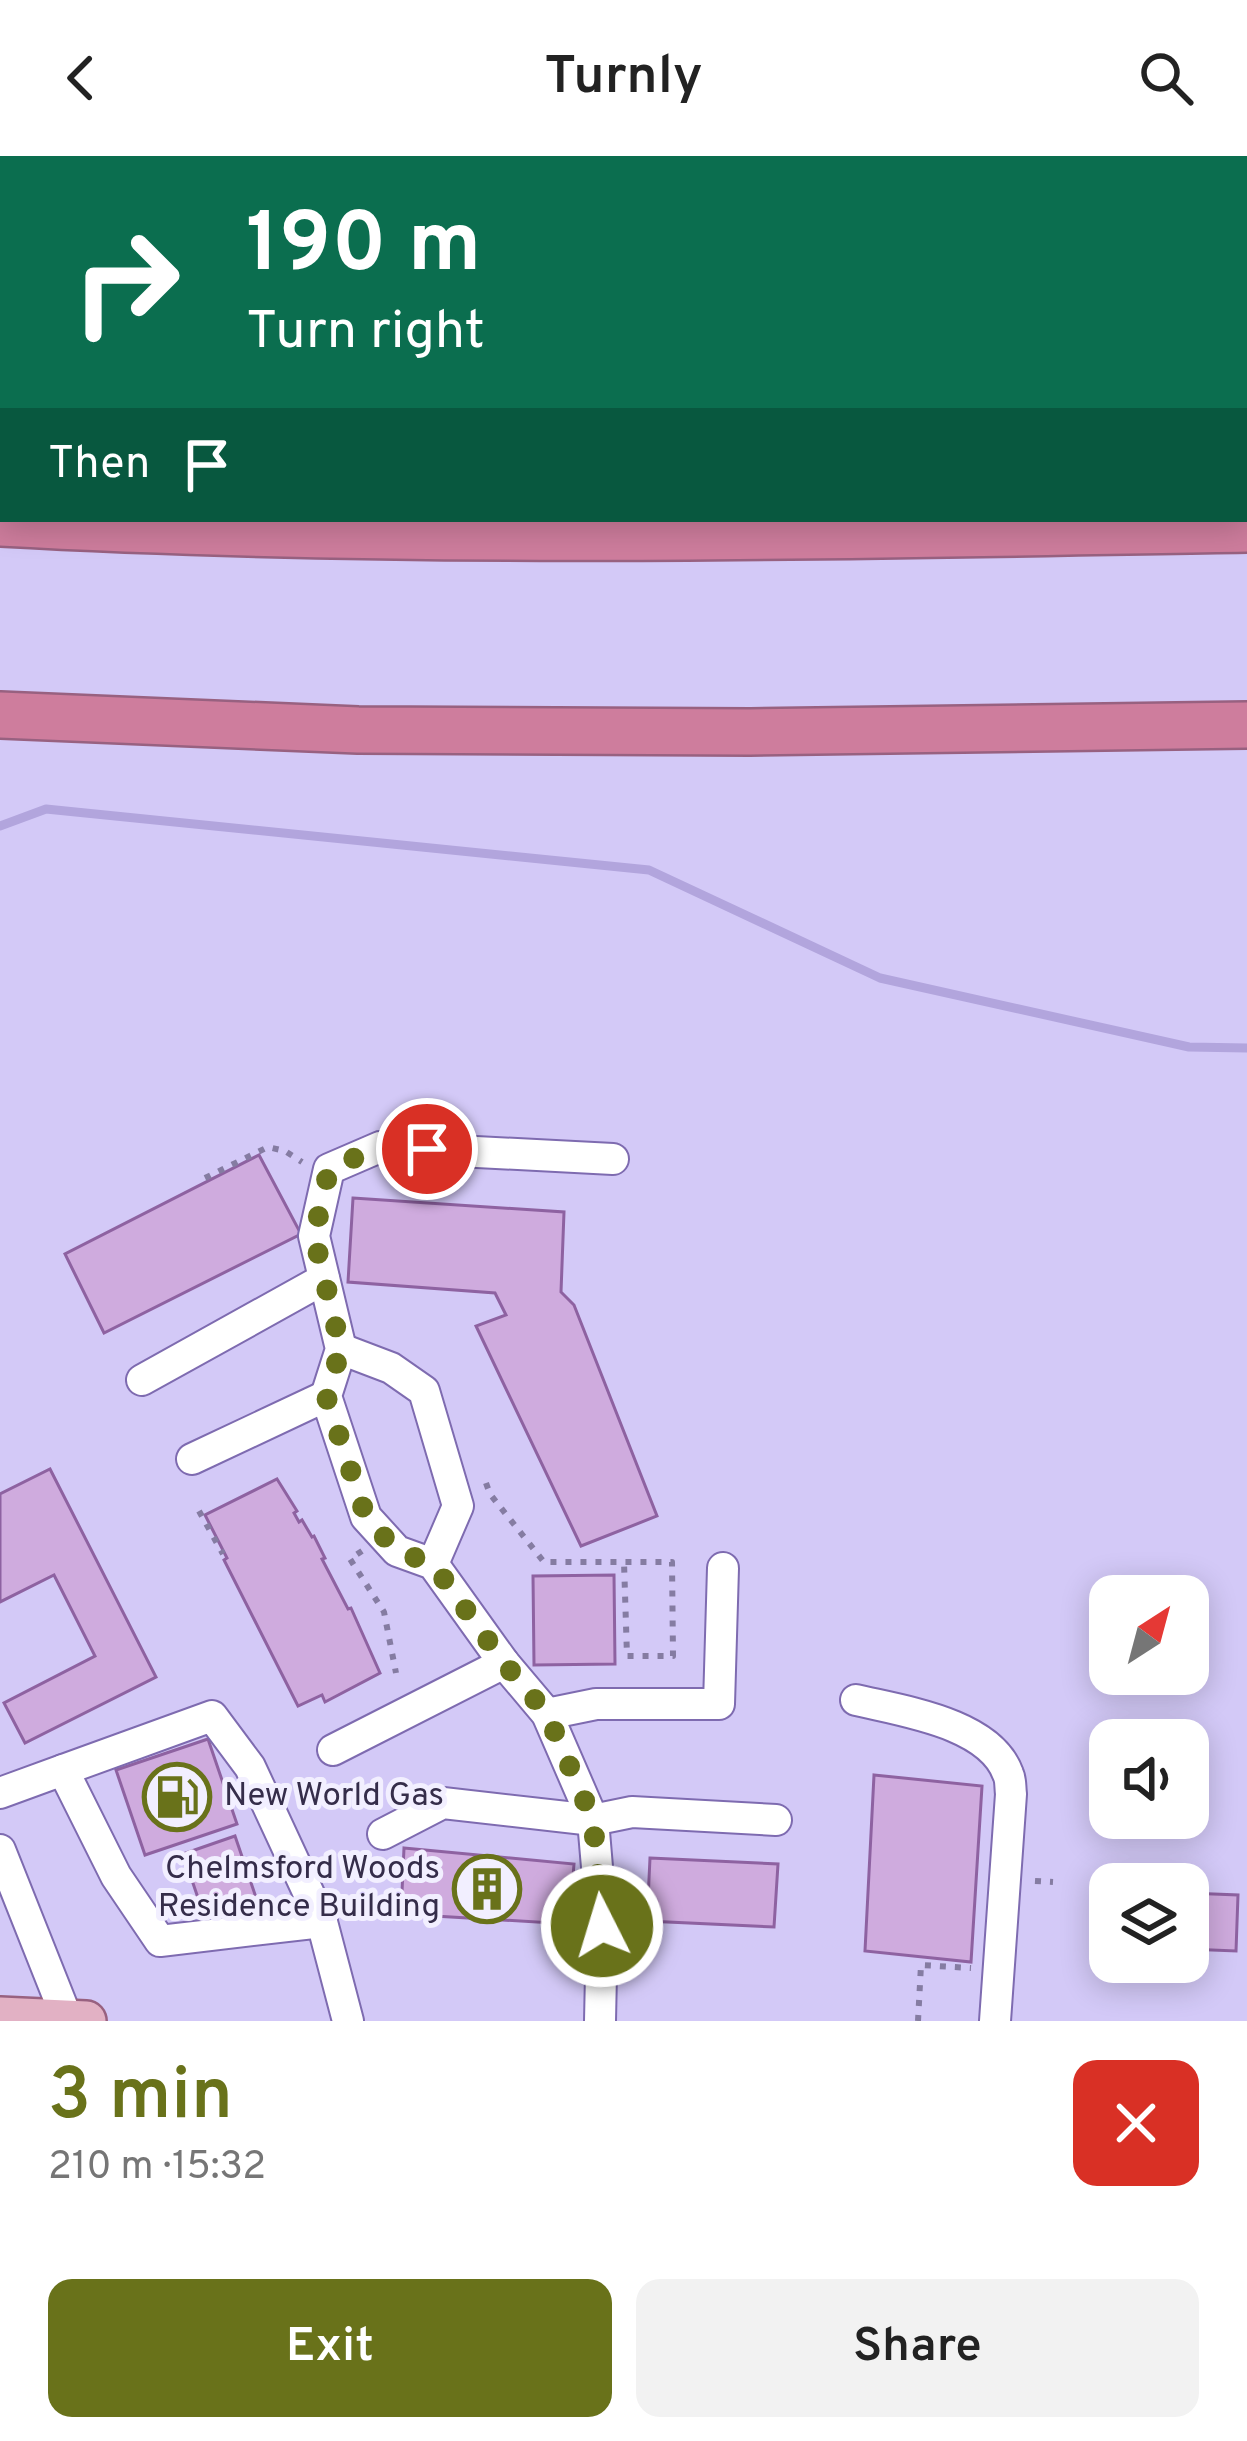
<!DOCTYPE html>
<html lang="en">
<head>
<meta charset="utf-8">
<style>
	:root { --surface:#fff; --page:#f2f2f2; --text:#222; --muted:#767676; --accent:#69721a }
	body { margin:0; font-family:Overpass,sans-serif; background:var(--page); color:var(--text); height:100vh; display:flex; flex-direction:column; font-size:45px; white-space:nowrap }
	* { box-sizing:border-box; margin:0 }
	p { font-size:39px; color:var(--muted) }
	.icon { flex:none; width:66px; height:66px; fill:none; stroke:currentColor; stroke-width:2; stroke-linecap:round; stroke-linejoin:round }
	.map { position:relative; height:1865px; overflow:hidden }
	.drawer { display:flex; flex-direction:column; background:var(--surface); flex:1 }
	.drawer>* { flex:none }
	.guide { position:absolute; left:0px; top:0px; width:1248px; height:366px; box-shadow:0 6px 30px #0003; background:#0b6e4f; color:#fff; overflow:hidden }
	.needle { width:78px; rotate:36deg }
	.buttons { position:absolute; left:1089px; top:1419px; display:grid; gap:24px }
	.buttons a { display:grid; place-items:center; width:120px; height:120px; border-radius:24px; background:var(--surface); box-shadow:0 6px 30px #0003; font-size:60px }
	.pin { position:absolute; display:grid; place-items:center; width:102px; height:102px; color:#fff; margin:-51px; border:6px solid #fff; border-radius:50%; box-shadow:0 3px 12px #0007 }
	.me { position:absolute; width:132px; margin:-66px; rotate:355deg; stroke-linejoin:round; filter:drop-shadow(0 0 9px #0008) }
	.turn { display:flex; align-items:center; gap:42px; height:252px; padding:0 48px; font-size:54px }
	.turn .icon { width:156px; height:156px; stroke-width:2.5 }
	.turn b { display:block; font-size:84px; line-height:102px }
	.then { display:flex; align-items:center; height:114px; padding:0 48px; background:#0003; gap:24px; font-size:45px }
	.round { display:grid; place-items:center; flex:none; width:126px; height:126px; border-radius:24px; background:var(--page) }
	.summary { display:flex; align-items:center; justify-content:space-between; height:204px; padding:0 48px }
	h1 { font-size:72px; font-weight:600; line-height:90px; color:var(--accent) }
	.cta { display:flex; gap:24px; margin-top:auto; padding:24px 48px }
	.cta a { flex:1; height:138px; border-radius:24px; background:var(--accent); color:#fff; font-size:48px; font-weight:600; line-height:138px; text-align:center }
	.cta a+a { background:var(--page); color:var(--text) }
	header { display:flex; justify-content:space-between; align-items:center; height:156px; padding:0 48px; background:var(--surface); font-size:54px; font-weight:600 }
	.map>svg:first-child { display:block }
	.green { fill:#dda884 }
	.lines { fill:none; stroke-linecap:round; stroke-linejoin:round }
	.stream { stroke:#b2a5dd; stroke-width:9 }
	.building { fill:#cfabde; stroke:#8e62a1; stroke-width:3 }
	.minor-casing { stroke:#7e6bb0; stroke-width:34 }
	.major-casing { stroke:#986180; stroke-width:44 }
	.highway-casing { stroke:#986180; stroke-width:50 }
	.path { stroke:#857ca2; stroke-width:6; stroke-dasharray:6 9; stroke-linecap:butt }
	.minor { stroke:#fff; stroke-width:30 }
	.major { stroke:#e2b1c4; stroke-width:39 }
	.highway { stroke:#ce7d9d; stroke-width:45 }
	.route { stroke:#69721a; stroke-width:21; stroke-dasharray:0 37.8 }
	.labels { text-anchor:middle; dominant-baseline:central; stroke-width:10; stroke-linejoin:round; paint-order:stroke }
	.poi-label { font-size:33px; fill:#352d4a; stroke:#f2efff; text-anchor:start }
</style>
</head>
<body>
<header><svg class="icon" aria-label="back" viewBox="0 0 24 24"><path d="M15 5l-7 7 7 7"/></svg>Turnly<svg class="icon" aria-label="search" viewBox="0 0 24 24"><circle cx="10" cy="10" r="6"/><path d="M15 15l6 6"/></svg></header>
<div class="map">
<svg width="1247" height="1865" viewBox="0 0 1247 1865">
	<rect width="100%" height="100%" fill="#d3c9f7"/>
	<polygon class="green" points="1054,0 1247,0 1247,187 1245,3 1027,3"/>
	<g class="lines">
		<polyline class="stream" points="0,670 46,653 649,714 880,822 1189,891 1247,892"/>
	</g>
	<g class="building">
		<polygon points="259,999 301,1078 104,1177 65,1098"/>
		<polygon points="353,1042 564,1056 561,1136 574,1149 657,1360 581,1390 476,1170 506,1159 495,1137 348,1126"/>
		<polygon points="50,1313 156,1521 25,1587 4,1547 95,1500 54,1419 0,1446 0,1338"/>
		<polygon points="277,1323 297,1355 294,1357 299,1366 302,1364 312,1381 314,1380 325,1402 322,1403 348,1453 351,1452 380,1517 325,1546 322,1539 298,1550 224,1404 227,1402 205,1359"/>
		<polygon points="614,1419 615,1508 534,1509 533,1420"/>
		<polygon points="208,1583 237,1668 145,1699 116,1614"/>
		<polygon points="874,1619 982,1630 971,1806 865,1795"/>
		<polygon points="235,1680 262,1759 210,1777 183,1698"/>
		<polygon points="404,1692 574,1708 569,1768 401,1758"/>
		<polygon points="650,1702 778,1708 774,1771 647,1765"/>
		<polygon points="1188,1737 1238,1739 1236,1795 1188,1793"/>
	</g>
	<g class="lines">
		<g class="minor-casing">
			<g id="minor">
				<polyline points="341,1193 391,1212 424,1235 458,1350 433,1408"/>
				<polyline points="142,1224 324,1123"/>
				<polyline points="192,1303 326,1240"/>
				<path d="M 856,1544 C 902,1555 990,1567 1008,1618 C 1011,1624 1010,1631 1011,1638 L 995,1865"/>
				<polyline points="547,1558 596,1548 719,1548 723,1412"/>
				<polyline points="333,1594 504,1507"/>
				<polyline points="63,1614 212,1560 250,1611 322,1766"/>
				<polyline points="0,1637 63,1614 116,1720 160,1785 322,1766 348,1865"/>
				<polyline points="383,1678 443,1647 593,1664 632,1656 776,1664"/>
				<polyline points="0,1694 68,1865"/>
				<polyline points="600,1865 602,1770 593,1664 547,1558 504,1507 433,1408 397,1395 366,1361 326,1240 341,1193 314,1080 329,1013 380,991 613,1003"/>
			</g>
		</g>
		<g class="major-casing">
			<polyline id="major" points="0,1861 86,1865"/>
		</g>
		<g class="highway-casing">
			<g id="highway">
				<path d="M 0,367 C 415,390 832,380 1247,373"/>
				<polyline points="0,559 358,574 750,576 1247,569"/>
			</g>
		</g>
		<g class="path">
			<polyline points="205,1022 268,991 285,995 302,1006"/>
			<polyline points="486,1327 490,1338 544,1406 672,1406 673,1500 627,1500 624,1406"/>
			<polyline points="199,1355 223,1398"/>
			<polyline points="362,1395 350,1403 384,1456 396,1517"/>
			<polyline points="1035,1725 1053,1726"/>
			<polyline points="918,1865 921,1809 971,1812"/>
		</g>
		<use href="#minor" class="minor"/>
		<use href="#major" class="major"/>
		<use href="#highway" class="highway"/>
	</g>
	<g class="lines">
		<polyline class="route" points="427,993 380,991 329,1013 314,1080 341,1193 326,1240 366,1361 397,1395 433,1408 504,1507 547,1558 593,1664 602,1770"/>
	</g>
	<defs>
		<g id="fuel-ring" transform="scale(3.45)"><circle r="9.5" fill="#f2efff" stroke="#69721a" stroke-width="1.5"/><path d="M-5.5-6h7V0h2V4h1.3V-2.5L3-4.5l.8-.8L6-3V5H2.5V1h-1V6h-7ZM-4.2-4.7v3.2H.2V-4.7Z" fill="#69721a"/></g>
		<g id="building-ring" transform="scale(3.45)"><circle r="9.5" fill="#f2efff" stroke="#69721a" stroke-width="1.5"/><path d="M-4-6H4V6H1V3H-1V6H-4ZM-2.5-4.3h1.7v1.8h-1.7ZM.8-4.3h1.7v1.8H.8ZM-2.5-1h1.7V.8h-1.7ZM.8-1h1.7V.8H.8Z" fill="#69721a"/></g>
	</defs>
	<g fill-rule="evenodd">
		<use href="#fuel-ring" x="177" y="1641"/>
		<use href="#building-ring" x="487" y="1733"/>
	</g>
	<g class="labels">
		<g class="poi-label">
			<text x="224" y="1641">New World Gas</text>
			<text x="440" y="1714" text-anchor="end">Chelmsford Woods<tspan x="440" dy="38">Residence Building</tspan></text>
		</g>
	</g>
</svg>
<div class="buttons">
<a><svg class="needle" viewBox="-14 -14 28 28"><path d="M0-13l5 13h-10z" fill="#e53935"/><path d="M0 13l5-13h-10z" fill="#767676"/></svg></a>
<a><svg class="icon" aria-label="sound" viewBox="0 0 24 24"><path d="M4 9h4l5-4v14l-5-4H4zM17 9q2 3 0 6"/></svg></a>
<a><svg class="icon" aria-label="layers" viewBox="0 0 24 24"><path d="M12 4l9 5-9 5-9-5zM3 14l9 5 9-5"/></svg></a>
</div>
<div class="pin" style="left:427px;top:993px;background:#d93025"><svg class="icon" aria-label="arrive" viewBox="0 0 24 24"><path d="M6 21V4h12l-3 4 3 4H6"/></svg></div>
<svg class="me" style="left:602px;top:1770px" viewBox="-20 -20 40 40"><circle r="17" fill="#69721a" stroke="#fff" stroke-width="3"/><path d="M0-11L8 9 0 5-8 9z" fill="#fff"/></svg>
<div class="guide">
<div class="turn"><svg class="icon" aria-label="right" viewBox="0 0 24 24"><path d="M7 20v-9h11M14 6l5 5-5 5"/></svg><div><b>190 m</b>Turn right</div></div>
<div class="then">Then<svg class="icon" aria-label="arrive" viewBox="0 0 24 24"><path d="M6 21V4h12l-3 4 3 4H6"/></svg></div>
</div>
</div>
<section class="drawer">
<div class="summary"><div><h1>3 min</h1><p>210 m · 15:32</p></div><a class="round" style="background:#d93025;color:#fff"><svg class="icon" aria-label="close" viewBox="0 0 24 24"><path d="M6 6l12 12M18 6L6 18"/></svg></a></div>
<div class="cta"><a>Exit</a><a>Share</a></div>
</section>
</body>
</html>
